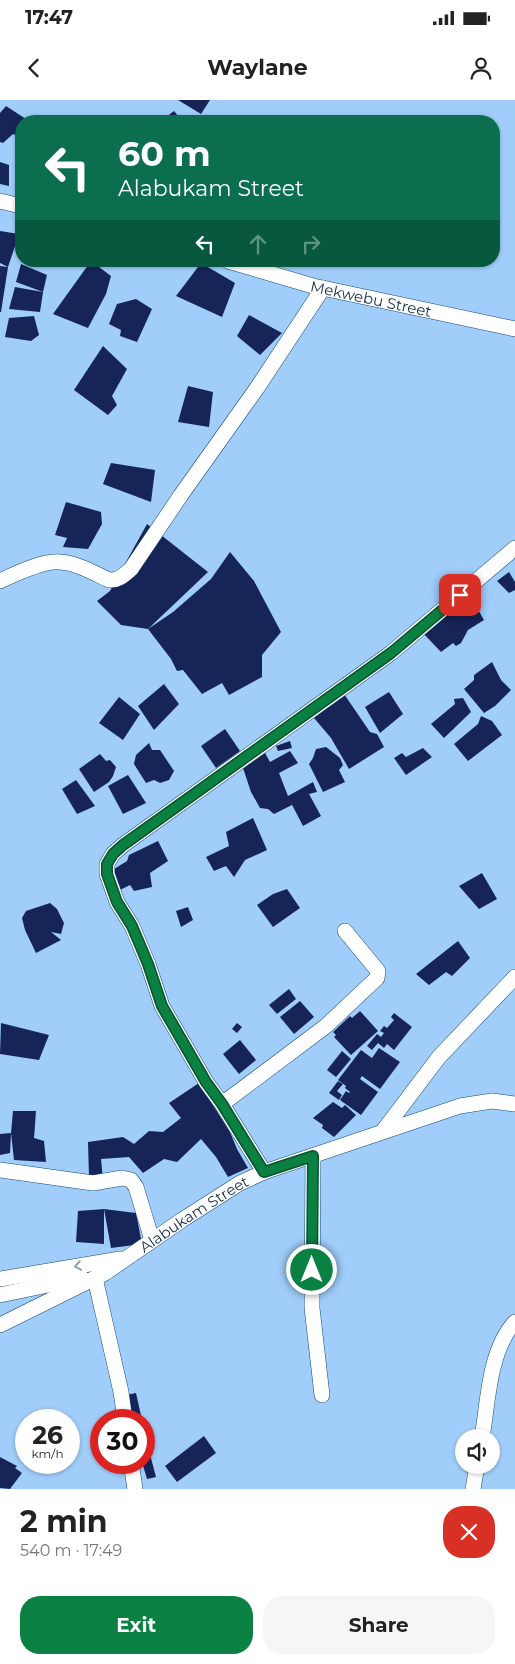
<!DOCTYPE html>
<html lang="en">
<head>
<meta charset="utf-8">
<style>
	:root { --surface:#fff; --page:#f6f6f6; --text:#222; --muted:#767676; --accent:#0b8043 }
	body { margin:0; font-family:Montserrat,sans-serif; background:var(--page); color:var(--text); height:100vh; display:flex; flex-direction:column; font-size:19px; white-space:nowrap }
	* { box-sizing:border-box; margin:0 }
	p { font-size:16px; color:var(--muted) }
	.icon { flex:none; width:28px; height:28px; fill:none; stroke:currentColor; stroke-width:2; stroke-linecap:round; stroke-linejoin:round }
	.map { position:relative; height:1389px; overflow:hidden }
	.details { display:flex; flex-direction:column; background:var(--surface); flex:1 }
	.details>* { flex:none }
	.top-card { position:absolute; left:15px; top:15px; width:485px; height:152px; border-radius:20px; box-shadow:0 1px 4px #0004; background:#0b6e4f; color:#fff; overflow:hidden }
	.controls { position:absolute; left:455px; top:1329px; display:grid; gap:10px }
	.controls a { display:grid; place-items:center; width:45px; height:45px; border-radius:50%; background:var(--surface); box-shadow:0 1px 4px #0004; font-size:25px }
	.speed { position:absolute; left:15px; top:1309px; display:flex; gap:10px; font-size:25px; font-weight:700; text-align:center }
	.speed>* { display:grid; place-content:center; width:65px; height:65px; border-radius:50%; background:var(--surface); box-shadow:0 1px 4px #0004; line-height:1 }
	.speed small { font-size:12px; font-weight:400 }
	.speed .limit { border:8px solid #d22; background:#fff; color:#111 }
	.pin { position:absolute; display:grid; place-items:center; width:42px; height:42px; color:#fff; margin:-21px; border-radius:10px; box-shadow:0 2px 8px #0006 }
	.me { position:absolute; width:55px; margin:-28px; rotate:0deg; stroke-linejoin:round; filter:drop-shadow(0 0 4px #0008) }
	.turn { display:flex; align-items:center; gap:18px; height:105px; padding:0 20px; font-size:22px }
	.turn .icon { width:65px; height:65px; stroke-width:2.5 }
	.turn b { display:block; font-size:35px; line-height:42px }
	.lanes { display:flex; align-items:center; height:48px; padding:0 20px; background:#0003; justify-content:center; gap:25px; direction:ltr }
	.lanes .off { opacity:.35 }
	.round { display:grid; place-items:center; flex:none; width:52px; height:52px; border-radius:20px; background:var(--page) }
	.headline { display:flex; align-items:center; justify-content:space-between; height:85px; padding:0 20px }
	h1 { font-size:30px; font-weight:700; line-height:38px }
	.button { display:flex; gap:10px; margin-top:auto; padding:10px 20px }
	.button a { flex:1; height:58px; border-radius:20px; background:var(--accent); color:#fff; font-size:20px; font-weight:700; line-height:58px; text-align:center }
	.button a+a { background:var(--page); color:var(--text) }
	.status { display:flex; justify-content:space-between; align-items:center; height:35px; padding:0 25px; background:var(--surface); direction:ltr }
	.status svg { height:14px; fill:currentColor }
	header { display:flex; justify-content:space-between; align-items:center; height:65px; padding:0 20px; background:var(--surface); font-size:22px; font-weight:700 }
	.map>svg:first-child { display:block }
	.building { fill:#172458 }
	.lines { fill:none; stroke-linecap:round; stroke-linejoin:round }
	.minor-casing { stroke:#114b7b; stroke-width:16 }
	.minor { stroke:#fff; stroke-width:15 }
	.oneway { stroke:#97a1ab }
	.route-casing { stroke:#07532c; stroke-width:12 }
	.route { stroke:#0b8043; stroke-width:9 }
	.labels { text-anchor:middle; dominant-baseline:central; stroke-width:5; stroke-linejoin:round; paint-order:stroke }
	.street-label { font-size:15px; fill:#172e44; stroke:#daebfc }
</style>
</head>
<body>
<div class="status"><b>17:47</b><svg viewBox="0 0 49 12"><path d="M0 12V9h3v3zM5 12V6h3v6zM10 12V3h3v9zM15 12V0h3v12zM26 1h20v11H26zM47 4h2v5h-2z"/></svg></div>
<header><svg class="icon" aria-label="back" viewBox="0 0 24 24"><path d="M15 5l-7 7 7 7"/></svg>Waylane<svg class="icon" aria-label="person" viewBox="0 0 24 24"><circle cx="12" cy="8" r="4"/><path d="M4 21q1-7 8-7t8 7"/></svg></header>
<div class="map">
<svg width="515" height="1389" viewBox="0 0 515 1389">
	<rect width="100%" height="100%" fill="#a0cdfa"/>
	<g class="building">
		<polygon points="178,0 210,0 201,14"/>
		<polygon points="6,6 29,21 21,21 21,38 13,34 3,43 0,42 0,13"/>
		<polygon points="174,11 182,21 161,21"/>
		<polygon points="0,62 9,65 9,86 0,84"/>
		<polygon points="0,131 19,134 8,167 0,163"/>
		<polygon points="91,161 111,176 106,194 88,228 53,214"/>
		<polygon points="201,163 235,183 222,217 176,196"/>
		<polygon points="21,164 47,175 43,192 16,182"/>
		<polygon points="0,166 8,167 1,212 0,212"/>
		<polygon points="15,187 43,192 40,212 9,209"/>
		<polygon points="136,199 152,209 137,242 120,236 121,230 109,224 117,204"/>
		<polygon points="249,215 282,233 260,255 237,236"/>
		<polygon points="34,216 39,235 31,241 5,237 9,218"/>
		<polygon points="103,246 127,269 112,296 117,305 108,315 74,290"/>
		<polygon points="188,286 213,292 209,327 178,322"/>
		<polygon points="111,363 155,370 151,402 103,384"/>
		<polygon points="66,402 101,412 102,424 88,449 63,447 67,438 55,435"/>
		<polygon points="147,424 208,472 148,529 121,525 97,501 110,491"/>
		<polygon points="230,452 254,481 281,532 262,555 262,577 229,595 222,583 202,594 183,570 177,571 171,559 148,529 173,512 211,479"/>
		<polygon points="509,472 515,482 515,490 509,493 497,481"/>
		<polygon points="469,494 484,520 468,530 461,543 456,546 453,543 441,552 421,531"/>
		<polygon points="492,562 501,580 511,590 495,606 484,613 464,589 474,580 474,575"/>
		<polygon points="164,584 179,604 154,630 138,606"/>
		<polygon points="389,592 403,614 380,633 365,607"/>
		<polygon points="344,594 370,632 377,634 384,647 349,669 331,638 314,618"/>
		<polygon points="119,597 140,614 123,640 99,623"/>
		<polygon points="463,598 471,612 444,638 431,624 455,604 454,599"/>
		<polygon points="481,616 492,621 502,635 468,661 454,644 478,624"/>
		<polygon points="225,629 240,651 216,668 201,646"/>
		<polygon points="290,641 292,648 278,651 276,646"/>
		<polygon points="149,643 152,650 160,650 174,671 169,680 160,683 154,680 146,683 134,664 136,655"/>
		<polygon points="326,647 340,658 343,665 339,670 345,682 323,692 309,664 313,658 316,649"/>
		<polygon points="423,648 432,657 406,675 394,658 402,653 406,657"/>
		<polygon points="264,651 270,662 290,651 298,663 279,673 288,696 313,682 317,692 309,694 321,716 303,726 289,699 292,705 274,714 268,709 260,708 251,692 241,662"/>
		<polygon points="100,654 106,661 110,660 116,667 113,676 109,682 94,692 79,669"/>
		<polygon points="128,675 146,703 123,714 108,686"/>
		<polygon points="76,680 95,706 77,714 62,689"/>
		<polygon points="253,718 267,750 245,760 234,777 226,766 214,771 206,757 229,746 226,732"/>
		<polygon points="158,741 168,761 150,773 152,787 134,791 130,785 114,793 106,774 127,761 129,755"/>
		<polygon points="482,773 497,799 479,809 459,786"/>
		<polygon points="287,789 300,808 273,827 257,805 273,794"/>
		<polygon points="50,803 57,809 64,823 61,834 51,832 61,840 36,853 25,830 22,818 26,811"/>
		<polygon points="188,807 193,820 181,827 176,811"/>
		<polygon points="458,841 470,858 452,876 446,872 429,885 416,874"/>
		<polygon points="289,889 296,899 277,914 269,905"/>
		<polygon points="300,901 314,917 294,934 280,917"/>
		<polygon points="360,911 378,931 351,955 334,937 336,935 333,932 350,916 352,918"/>
		<polygon points="394,913 412,927 394,950 387,944 384,948 378,943 372,950 367,946 377,934 381,937 384,933 380,931 384,926 387,928 394,920 391,917"/>
		<polygon points="1,923 49,935 39,960 0,954"/>
		<polygon points="237,923 242,927 237,933 232,929"/>
		<polygon points="240,940 256,960 239,974 223,954"/>
		<polygon points="379,948 400,962 380,989 362,976 360,979 378,992 361,1015 340,1000 346,991 349,993 350,992 345,988 346,986 338,980 361,950 372,958"/>
		<polygon points="342,951 351,959 336,977 327,970"/>
		<polygon points="338,981 343,984 337,991 342,995 339,1000 329,993"/>
		<polygon points="199,983 230,1032 237,1049 248,1068 228,1077 216,1057 201,1039 177,1062 164,1059 143,1073 129,1057 101,1059 103,1080 89,1077 88,1042 123,1037 134,1044 149,1031 163,1032 181,1018 169,1003"/>
		<polygon points="333,1002 342,1008 345,1005 356,1015 334,1037 322,1028 323,1025 313,1018"/>
		<polygon points="13,1011 36,1011 34,1038 44,1041 46,1062 14,1060 11,1033"/>
		<polygon points="11,1033 10,1053 0,1055 0,1034"/>
		<polygon points="104,1109 104,1144 76,1142 78,1111"/>
		<polygon points="104,1109 136,1113 142,1144 111,1148"/>
		<polygon points="136,1293 142,1320 132,1320 126,1295"/>
		<polygon points="204,1336 216,1353 177,1382 165,1366"/>
		<polygon points="144,1343 147,1343 156,1377 147,1379 142,1362 144,1362"/>
		<polygon points="0,1357 17,1366 15,1368 22,1373 10,1389 0,1388"/>
	</g>
	<g class="lines">
		<g class="minor-casing">
			<g id="minor">
				<polyline points="0,101 21,106"/>
				<path id="s1" d="M 228,161 L 313,186 L 515,229"/>
				<path d="M 0,481 C 15,474 44,460 60,462 C 77,463 94,473 109,480 C 118,481 124,475 131,469 L 181,395 L 257,288 L 323,188"/>
				<polyline points="222,1004 326,926 377,878 378,871 345,831"/>
				<polyline points="383,1031 439,957 515,877"/>
				<polyline points="313,1056 312,1208 322,1295"/>
				<polyline points="0,1070 93,1083 122,1078 131,1080 136,1087 152,1140"/>
				<polyline points="264,1072 222,1004 206,982 162,906 148,864 132,826 117,802 107,774 107,764 113,754 123,745 391,553 515,448"/>
				<polyline points="95,1178 121,1292 125,1320"/>
				<polyline points="0,1179 120,1159"/>
				<polyline points="0,1195 82,1178"/>
				<path id="s2" d="M 0,1225 L 105,1173 L 182,1120 L 240,1083 L 264,1072 L 460,1006 L 492,1001 L 515,1004"/>
				<path d="M 482,1338 C 488,1302 489,1250 515,1222"/>
				<polyline points="131,1362 135,1389"/>
				<polyline points="473,1389 477,1365"/>
			</g>
		</g>
		<use href="#minor" class="minor"/>
	</g>
	<defs><path id="oneway-chevron" d="M-2-3.5L2.5 0L-2 3.5" fill="none" stroke-width="1.6" stroke-linecap="round" stroke-linejoin="round" transform="scale(1.25)"/></defs>
	<use class="oneway" href="#oneway-chevron" transform="translate(78 1166) rotate(171)"/>
	<g class="lines">
		<g class="route-casing">
			<polyline id="route" points="312,1170 313,1056 264,1072 222,1004 206,982 162,906 148,864 132,826 117,802 107,774 107,764 113,754 123,745 391,553 460,495"/>
		</g>
		<use href="#route" class="route"/>
	</g>
	<g class="labels">
		<g class="street-label">
			<text stroke="none"><textPath href="#s1" startOffset="148">Mekwebu Street</textPath></text>
			<text stroke="none"><textPath href="#s2" startOffset="224">Alabukam Street</textPath></text>
		</g>
	</g>
</svg>
<div class="controls">
<a><svg class="icon" aria-label="sound" viewBox="0 0 24 24"><path d="M4 9h4l5-4v14l-5-4H4zM17 9q2 3 0 6"/></svg></a>
</div>
<div class="speed"><div>26<small>km/h</small></div><div class="limit">30</div></div>
<div class="pin" style="left:460px;top:495px;background:#d93025"><svg class="icon" aria-label="arrive" viewBox="0 0 24 24"><path d="M6 21V4h12l-3 4 3 4H6"/></svg></div>
<svg class="me" style="left:312px;top:1170px" viewBox="-20 -20 40 40"><circle r="17" fill="#0b8043" stroke="#fff" stroke-width="3"/><path d="M0-11L8 9 0 5-8 9z" fill="#fff"/></svg>
<div class="top-card">
<div class="turn"><svg class="icon" aria-label="left" viewBox="0 0 24 24"><path d="M17 20v-9H6M10 6l-5 5 5 5"/></svg><div><b>60 m</b>Alabukam Street</div></div>
<div class="lanes"><svg class="icon" aria-label="left" viewBox="0 0 24 24"><path d="M17 20v-9H6M10 6l-5 5 5 5"/></svg><svg class="icon off" aria-label="ahead" viewBox="0 0 24 24"><path d="M12 20V5M6 11l6-6 6 6"/></svg><svg class="icon off" aria-label="right" viewBox="0 0 24 24"><path d="M7 20v-9h11M14 6l5 5-5 5"/></svg></div>
</div>
</div>
<section class="details">
<div class="headline"><div><h1>2 min</h1><p>540 m · 17:49</p></div><a class="round" style="background:#d93025;color:#fff"><svg class="icon" aria-label="close" viewBox="0 0 24 24"><path d="M6 6l12 12M18 6L6 18"/></svg></a></div>
<div class="button"><a>Exit</a><a>Share</a></div>
</section>
</body>
</html>
